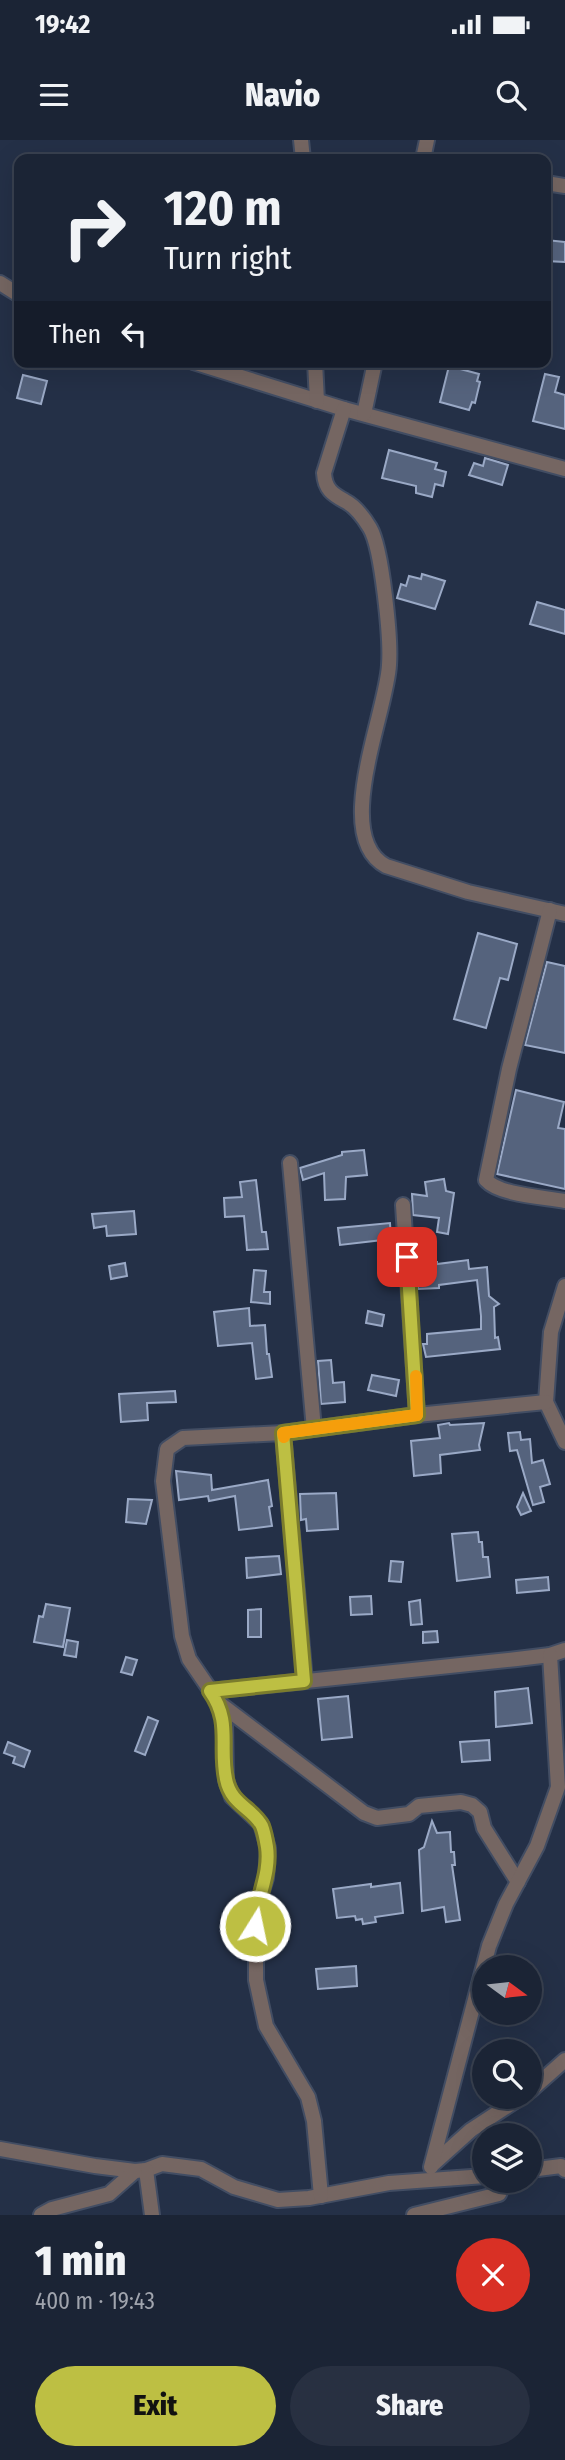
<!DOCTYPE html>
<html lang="en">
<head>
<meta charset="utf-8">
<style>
	:root { --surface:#1b2435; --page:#283041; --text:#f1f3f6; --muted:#a0a4ad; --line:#394150; --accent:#bdbf43 }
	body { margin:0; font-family:"Fira Sans Condensed",sans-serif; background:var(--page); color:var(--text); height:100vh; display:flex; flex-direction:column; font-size:26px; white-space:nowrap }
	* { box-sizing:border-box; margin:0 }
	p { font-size:23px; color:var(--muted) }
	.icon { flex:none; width:38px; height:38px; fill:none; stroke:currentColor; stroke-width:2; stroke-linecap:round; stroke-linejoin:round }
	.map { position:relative; height:2075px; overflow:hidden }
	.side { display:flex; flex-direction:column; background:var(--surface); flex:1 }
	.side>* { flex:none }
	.hud { position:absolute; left:14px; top:14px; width:537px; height:214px; border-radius:14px; box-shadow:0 7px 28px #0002,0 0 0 2px var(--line); background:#1b2435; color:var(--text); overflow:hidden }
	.needle { width:46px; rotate:105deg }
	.buttons { position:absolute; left:472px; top:1815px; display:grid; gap:14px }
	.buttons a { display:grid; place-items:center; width:70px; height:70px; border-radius:50%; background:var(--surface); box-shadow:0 7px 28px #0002,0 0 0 2px var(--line); font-size:35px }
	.pin { position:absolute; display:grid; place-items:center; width:60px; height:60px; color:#fff; margin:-30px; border-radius:14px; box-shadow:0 4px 10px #0006 }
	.me { position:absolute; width:77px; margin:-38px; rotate:10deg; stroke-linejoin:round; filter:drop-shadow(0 0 5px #0008) }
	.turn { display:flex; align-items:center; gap:24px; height:147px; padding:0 35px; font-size:32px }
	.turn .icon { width:91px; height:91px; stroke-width:2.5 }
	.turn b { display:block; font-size:49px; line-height:60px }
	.then { display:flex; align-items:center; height:66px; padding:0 35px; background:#0003; gap:14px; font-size:26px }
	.round { display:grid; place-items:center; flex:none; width:74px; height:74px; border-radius:37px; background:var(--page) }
	.overview { display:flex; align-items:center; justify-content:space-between; height:119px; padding:0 35px }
	h1 { font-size:42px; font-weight:800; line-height:52px }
	.primary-button { display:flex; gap:14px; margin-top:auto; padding:14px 35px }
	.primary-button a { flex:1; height:80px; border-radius:42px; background:var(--accent); color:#111; font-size:28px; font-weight:800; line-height:80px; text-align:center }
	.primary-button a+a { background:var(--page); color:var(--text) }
	.status { display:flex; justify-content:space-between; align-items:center; height:49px; padding:0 35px; background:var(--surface); direction:ltr }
	.status svg { height:19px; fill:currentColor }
	header { display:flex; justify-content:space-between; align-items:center; height:91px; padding:0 35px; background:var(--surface); font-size:32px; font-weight:800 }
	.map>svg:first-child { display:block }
	.building { fill:#55637d; stroke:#9aa9c6; stroke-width:2 }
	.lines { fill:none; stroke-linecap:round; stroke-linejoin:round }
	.minor-casing { stroke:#424d63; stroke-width:18 }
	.minor { stroke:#756662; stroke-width:14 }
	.route-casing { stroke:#7b7c2c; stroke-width:18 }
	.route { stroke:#bdbf43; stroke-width:12 }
	.slow { stroke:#f59e0b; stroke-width:12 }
</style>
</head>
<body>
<div class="status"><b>19:42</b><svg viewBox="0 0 49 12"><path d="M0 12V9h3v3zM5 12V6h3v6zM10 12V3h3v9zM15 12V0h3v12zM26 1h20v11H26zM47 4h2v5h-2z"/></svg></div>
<header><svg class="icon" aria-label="menu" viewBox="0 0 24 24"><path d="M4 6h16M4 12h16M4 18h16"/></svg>Navio<svg class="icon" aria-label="search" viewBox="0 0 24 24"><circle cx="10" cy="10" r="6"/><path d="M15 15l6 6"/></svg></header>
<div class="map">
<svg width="565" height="2075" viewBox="0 0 565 2075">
	<rect width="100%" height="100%" fill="#243047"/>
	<g class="building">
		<polygon points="546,100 565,102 565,122 546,121"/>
		<polygon points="449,226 479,234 477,241 480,242 475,263 472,262 469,270 440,262"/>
		<polygon points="545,234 559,237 555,252 565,255 565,289 533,281"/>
		<polygon points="23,235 47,241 41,264 17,258"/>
		<polygon points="389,310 437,323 435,329 446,332 443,346 435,344 432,357 416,353 416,346 382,338"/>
		<polygon points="485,318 508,325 502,345 469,335 474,323 483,326"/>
		<polygon points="422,434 445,441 435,469 397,458 401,444 406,446 409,436 421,439"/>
		<polygon points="537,462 565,470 565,494 530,484"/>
		<polygon points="478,793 517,804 508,840 500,838 486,888 454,879"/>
		<polygon points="547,822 565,826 565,913 525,905"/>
		<polygon points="516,950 564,962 558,988 565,989 565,1049 497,1034"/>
		<polygon points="364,1010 367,1035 346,1037 345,1059 325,1060 324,1033 303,1040 300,1028 342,1015 342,1012"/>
		<polygon points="444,1039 446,1051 454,1053 448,1094 437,1092 439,1078 413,1075 412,1054 427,1056 425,1042"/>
		<polygon points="256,1040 262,1092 266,1092 268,1109 247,1110 244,1076 225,1077 224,1058 242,1057 240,1042"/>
		<polygon points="134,1071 136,1094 107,1096 106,1086 94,1088 92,1074"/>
		<polygon points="390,1083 391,1099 340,1105 338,1088"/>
		<polygon points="468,1120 469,1129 487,1127 489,1156 499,1164 494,1167 495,1198 498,1197 500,1209 426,1217 423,1204 427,1204 427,1194 481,1189 481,1176 477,1140 439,1145 439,1148 418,1149 417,1134 422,1134 422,1127 426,1128 426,1122 437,1122 437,1124"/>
		<polygon points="125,1123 127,1136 111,1139 109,1126"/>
		<polygon points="254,1130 266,1131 264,1152 270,1152 270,1164 251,1162"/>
		<polygon points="249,1168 250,1186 265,1185 267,1214 269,1214 272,1237 256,1239 252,1203 218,1206 214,1172"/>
		<polygon points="368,1171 384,1175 382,1186 366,1183"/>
		<polygon points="331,1220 333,1243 344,1242 345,1262 321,1264 318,1221"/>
		<polygon points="372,1235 399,1240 396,1256 368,1250"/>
		<polygon points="175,1251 176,1262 147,1263 148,1280 121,1282 119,1254"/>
		<polygon points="449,1283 450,1285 484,1283 479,1305 480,1310 440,1315 441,1333 414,1336 411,1301 440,1298 438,1285"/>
		<polygon points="520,1292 521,1300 530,1299 532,1323 543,1320 550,1344 540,1347 544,1362 533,1365 517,1310 510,1311 508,1293"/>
		<polygon points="176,1331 211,1335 212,1350 268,1340 272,1366 269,1367 272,1386 239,1390 235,1356 209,1361 208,1356 179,1360"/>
		<polygon points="336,1353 338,1389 307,1391 306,1379 301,1380 300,1354"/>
		<polygon points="523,1353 531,1371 521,1375 517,1367"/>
		<polygon points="128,1359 152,1360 146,1384 126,1382"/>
		<polygon points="478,1392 479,1402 482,1402 483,1417 488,1417 490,1437 457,1441 452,1394"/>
		<polygon points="279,1416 281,1434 247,1438 246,1418"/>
		<polygon points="391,1421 403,1422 401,1442 389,1441"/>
		<polygon points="548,1437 549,1450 517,1453 516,1440"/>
		<polygon points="371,1456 372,1474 351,1475 350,1457"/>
		<polygon points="420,1460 422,1484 411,1485 409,1462"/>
		<polygon points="46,1464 70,1468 63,1507 34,1502 39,1476 43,1477"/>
		<polygon points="261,1469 261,1497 248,1497 248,1470"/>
		<polygon points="437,1491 438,1502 423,1503 423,1492"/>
		<polygon points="67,1500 78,1502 76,1517 64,1515"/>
		<polygon points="126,1517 137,1520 132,1535 121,1532"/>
		<polygon points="528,1548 532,1583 496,1587 495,1552"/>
		<polygon points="348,1556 352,1597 322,1600 318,1559"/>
		<polygon points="148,1577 158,1581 145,1615 135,1611"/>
		<polygon points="489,1600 490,1620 462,1622 460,1602"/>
		<polygon points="8,1602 30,1611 24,1627 13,1623 15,1617 4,1613"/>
		<polygon points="432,1681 437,1693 450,1692 451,1712 454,1712 455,1725 452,1725 460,1780 446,1782 444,1767 422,1771 419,1710 424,1707"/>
		<polygon points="400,1743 403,1773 375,1777 376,1782 363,1784 362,1779 356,1780 355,1776 337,1778 333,1749 371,1744 371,1747"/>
		<polygon points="356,1826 357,1846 318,1849 316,1829"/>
	</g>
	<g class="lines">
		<g class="minor-casing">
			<g id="minor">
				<polyline points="301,0 303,19"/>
				<polyline points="423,19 427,0"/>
				<polyline points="546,43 565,46"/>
				<polyline points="0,143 19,155"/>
				<polyline points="193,222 344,269 565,329"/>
				<polyline points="315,222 317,261"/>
				<path d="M 344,269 L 324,333 C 325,349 332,354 345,361 C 355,366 364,378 370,388 C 382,408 391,499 389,525 C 387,571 331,697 386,726 L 468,752 L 565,774"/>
				<polyline points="364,274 375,222"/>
				<path d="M 550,770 L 509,929 L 486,1040 C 499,1055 544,1057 565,1061"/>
				<polyline points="290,1023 314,1289"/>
				<polyline points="403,1065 417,1275"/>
				<polyline points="565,1146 551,1192 546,1262 565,1302"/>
				<polyline points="283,1293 305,1541"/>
				<polyline points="210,1551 517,1519 550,1515 565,1510"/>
				<polyline points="219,1563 364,1673 377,1678 409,1674 419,1666 461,1662 472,1665 480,1672 484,1688 518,1742"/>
				<polyline points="530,1951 565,1920"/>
				<polyline points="0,2009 95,2026 135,2031 146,2030 162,2024 201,2029 234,2047 278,2060 309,2058 389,2043 485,2036"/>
				<polyline points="432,2025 471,1990 523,1956"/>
				<polyline points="431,2027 489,1806 506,1764 537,1706 558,1647 550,1515"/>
				<polyline points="146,2030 152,2075"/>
				<polyline points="530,2030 561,2026 565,2030"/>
				<polyline points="321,2056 314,1981 308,1957 266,1886 256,1840 256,1770 266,1738 268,1708 261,1684 232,1657 226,1640 225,1582 219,1563 189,1519 182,1496 163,1341 167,1309 183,1298 283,1293 417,1275 546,1262"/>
				<polyline points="41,2075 52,2069 109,2054 135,2031"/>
				<polyline points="414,2075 499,2054 505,2040"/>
			</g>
		</g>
		<use href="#minor" class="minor"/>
	</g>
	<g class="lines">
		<g class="route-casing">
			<path id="route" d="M 255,1786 C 256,1759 271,1734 267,1707 C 266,1701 264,1691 262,1686 C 253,1668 231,1665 226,1639 C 219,1606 232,1582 210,1551 L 304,1541 L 283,1293 L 417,1275 L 407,1117"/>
		</g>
		<use href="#route" class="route"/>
		<polyline class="slow" points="284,1297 283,1293 417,1275 416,1236"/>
	</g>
</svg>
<div class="buttons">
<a><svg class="needle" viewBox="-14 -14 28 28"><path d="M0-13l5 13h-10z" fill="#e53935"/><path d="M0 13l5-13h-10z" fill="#a0a4ad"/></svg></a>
<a><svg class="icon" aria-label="search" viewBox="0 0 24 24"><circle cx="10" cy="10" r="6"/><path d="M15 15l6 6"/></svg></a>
<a><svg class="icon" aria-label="layers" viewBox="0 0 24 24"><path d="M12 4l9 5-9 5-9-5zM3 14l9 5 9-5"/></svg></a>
</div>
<div class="pin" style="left:407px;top:1117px;background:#d93025"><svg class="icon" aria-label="arrive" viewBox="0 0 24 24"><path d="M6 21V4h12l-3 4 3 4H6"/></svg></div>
<svg class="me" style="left:255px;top:1786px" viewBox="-20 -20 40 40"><circle r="17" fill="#bdbf43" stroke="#fff" stroke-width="3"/><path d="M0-11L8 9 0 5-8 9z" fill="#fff"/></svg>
<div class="hud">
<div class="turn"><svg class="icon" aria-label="right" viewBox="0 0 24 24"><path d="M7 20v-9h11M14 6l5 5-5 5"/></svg><div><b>120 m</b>Turn right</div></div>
<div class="then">Then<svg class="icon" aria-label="left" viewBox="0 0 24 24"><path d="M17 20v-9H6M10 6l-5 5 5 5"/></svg></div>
</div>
</div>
<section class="side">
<div class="overview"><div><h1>1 min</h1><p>400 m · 19:43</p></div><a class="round" style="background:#d93025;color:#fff"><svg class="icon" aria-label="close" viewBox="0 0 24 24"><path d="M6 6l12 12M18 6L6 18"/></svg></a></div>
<div class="primary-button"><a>Exit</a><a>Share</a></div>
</section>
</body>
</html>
